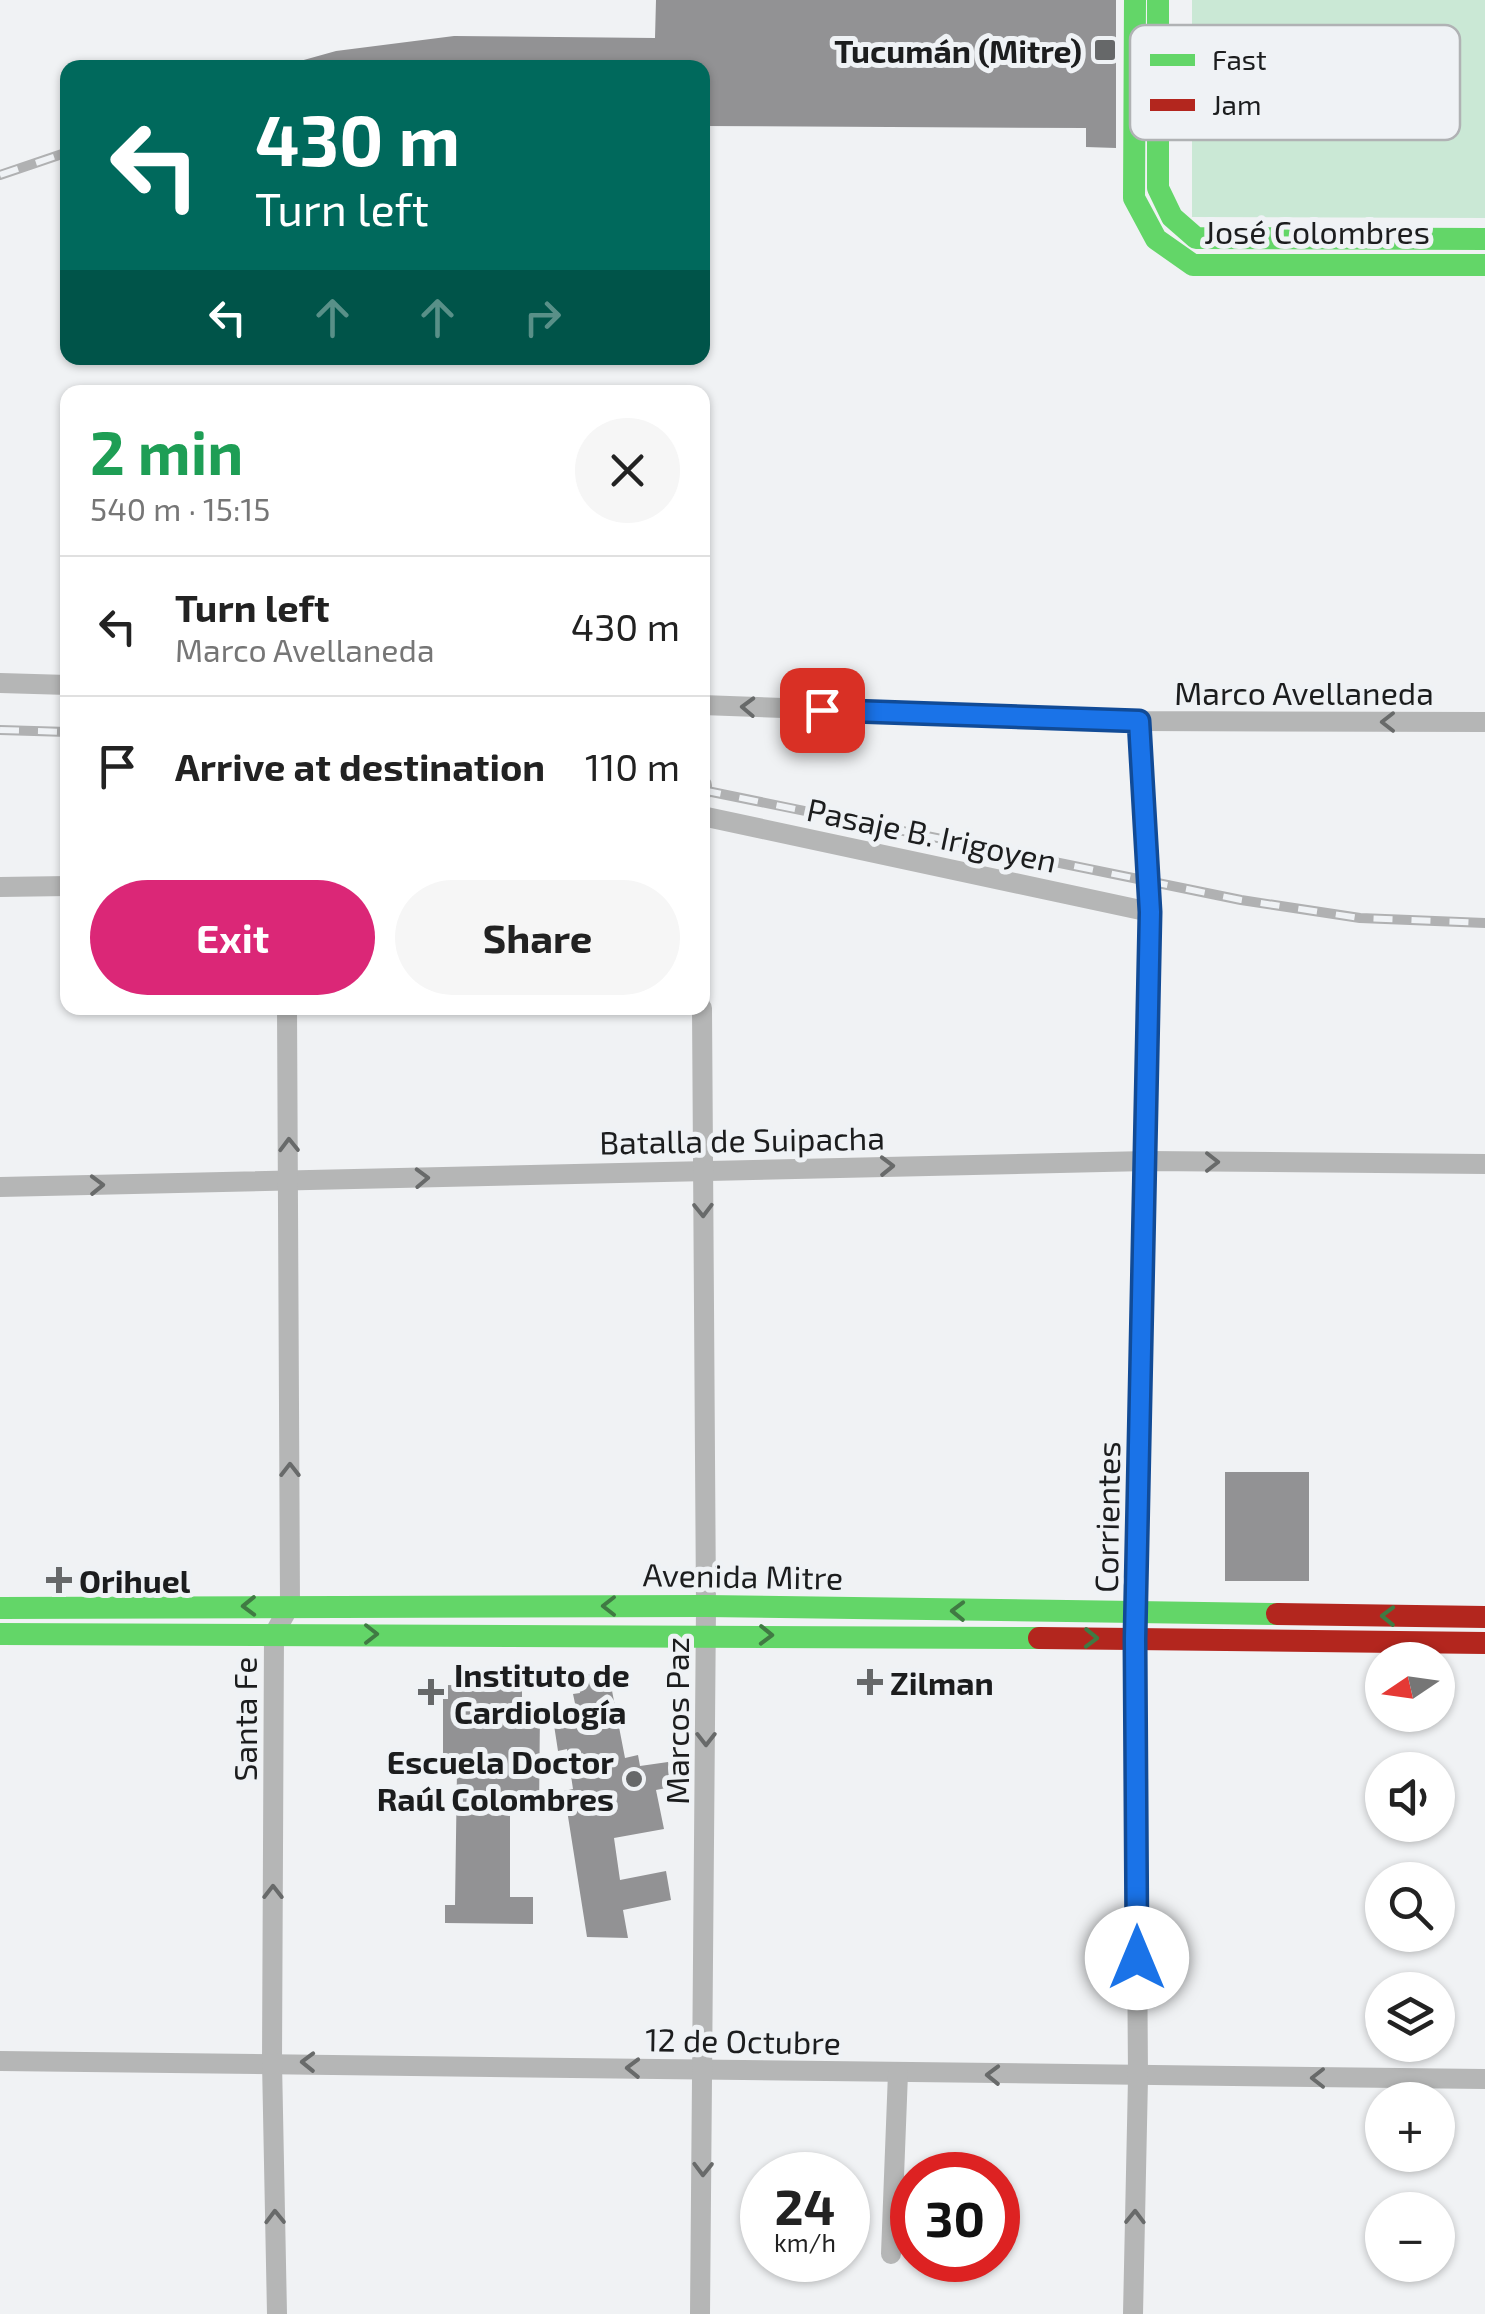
<!DOCTYPE html>
<html lang="en">
<head>
<meta charset="utf-8">
<style>
	:root { --surface:#fff; --page:#f6f6f6; --text:#222; --muted:#767676; --line:#e0e0e0; --accent:#db2777 }
	body { margin:0; font-family:"Exo 2",sans-serif; background:var(--page); color:var(--text); height:100vh; display:flex; flex-direction:column; font-size:38px; white-space:nowrap }
	* { box-sizing:border-box; margin:0 }
	p { font-size:32px; color:var(--muted) }
	.icon { flex:none; width:55px; height:55px; fill:none; stroke:currentColor; stroke-width:2; stroke-linecap:round; stroke-linejoin:round }
	.map { position:relative; flex:1; overflow:hidden }
	.panel { position:absolute; left:60px; top:385px; width:650px; height:630px; display:flex; flex-direction:column; background:var(--surface); border-radius:20px; box-shadow:0 2px 8px #0004 }
	.panel>* { flex:none }
	.top-card { position:absolute; left:60px; top:60px; width:650px; height:305px; border-radius:20px; box-shadow:0 2px 8px #0004; background:#00695c; color:#fff; overflow:hidden }
	.needle { width:65px; rotate:257deg }
	.buttons { position:absolute; left:1365px; top:1642px; display:grid; gap:20px }
	.buttons a { display:grid; place-items:center; width:90px; height:90px; border-radius:50%; background:var(--surface); box-shadow:0 2px 8px #0004; font-size:50px }
	.speed { position:absolute; left:740px; top:2152px; display:flex; gap:20px; font-size:50px; font-weight:700; text-align:center }
	.speed>* { display:grid; place-content:center; width:130px; height:130px; border-radius:50%; background:var(--surface); box-shadow:0 2px 8px #0004; line-height:1 }
	.speed small { font-size:25px; font-weight:400 }
	.speed .limit { border:15px solid #d22; background:#fff; color:#111 }
	.pin { position:absolute; display:grid; place-items:center; width:85px; height:85px; color:#fff; margin:-42px; border-radius:20px; box-shadow:0 5px 15px #0006 }
	.me { position:absolute; width:110px; margin:-55px; rotate:0deg; stroke-linejoin:round; filter:drop-shadow(0 0 8px #0008) }
	.turn { display:flex; align-items:center; gap:35px; height:210px; padding:0 30px; font-size:45px }
	.turn .icon { width:130px; height:130px; stroke-width:2.5 }
	.turn b { display:block; font-size:70px; line-height:85px }
	.lanes { display:flex; align-items:center; height:95px; padding:0 30px; background:#0003; justify-content:center; gap:50px; direction:ltr }
	.lanes .off { opacity:.35 }
	.round { display:grid; place-items:center; flex:none; width:105px; height:105px; border-radius:52px; background:var(--page) }
	.headline { display:flex; align-items:center; justify-content:space-between; height:170px; padding:0 30px }
	h1 { font-size:60px; font-weight:700; line-height:75px; color:#1e9e55 }
	.action { display:flex; gap:20px; margin-top:auto; padding:20px 30px }
	.action a { flex:1; height:115px; border-radius:60px; background:var(--accent); color:#fff; font-size:40px; font-weight:700; line-height:115px; text-align:center }
	.action a+a { background:var(--page); color:var(--text) }
	ul { padding:0; list-style:none }
	li { display:flex; align-items:center; gap:30px; height:140px; padding:0 30px; border-top:2px solid var(--line) }
	li div { flex:1 }
	li b { display:block; font-size:38px }
	li em { font-style:normal }
	.map>svg:first-child { display:block }
	.green { fill:#cae8d5 }
	.building { fill:#929294 }
	.lines { fill:none; stroke-linecap:round; stroke-linejoin:round }
	.street { stroke:#b5b6b6; stroke-width:20 }
	.fast { stroke:#63d668; stroke-width:22 }
	.jam { stroke:#b3261e; stroke-width:22 }
	.rail-casing { stroke:#b0b1b2; stroke-width:10 }
	.rail { stroke:#eff2f5; stroke-width:6; stroke-dasharray:19; stroke-linecap:butt }
	.oneway { stroke:#686a6a }
	.oneway2 { stroke:#407a43 }
	.route-casing { stroke:#114b97; stroke-width:25 }
	.route { stroke:#1a73e8; stroke-width:18 }
	.poi-dot { fill:#666869; stroke:#eff2f5; stroke-width:4 }
	.labels { text-anchor:middle; dominant-baseline:central; stroke-width:10; stroke-linejoin:round; paint-order:stroke }
	.poi-label { font-size:32px; font-weight:bold; fill:#1c1d1e; stroke:#eff2f5; text-anchor:start }
	.street-label { font-size:32px; fill:#1c1d1e; stroke:#eff2f5 }
	.key { fill:#eff2f5; stroke:#b0b2b4; stroke-width:2.5 }
	.key-label { font-size:28px; fill:#1c1d1e }
</style>
</head>
<body>
<div class="map">
<svg width="1485" height="2314" viewBox="0 0 1485 2314">
	<rect width="100%" height="100%" fill="#f0f2f4"/>
	<polygon class="green" points="1192,0 1485,0 1485,218 1192,217"/>
	<g class="building">
		<polygon points="656,0 1116,0 1116,148 1086,147 1086,128 702,126 702,68 293,68 293,63 336,51 454,36 655,38"/>
		<rect x="1225" y="1472" width="84" height="109"/>
		<polygon points="608,1670 625,1758 638,1755 640,1766 668,1762 676,1786 656,1790 664,1829 614,1838 620,1880 666,1871 671,1900 623,1910 628,1938 587,1937 564,1791 573,1789 567,1749 558,1751 552,1712 576,1708 573,1694 580,1693 577,1677"/>
		<polygon points="443,1685 522,1686 522,1709 540,1709 539,1813 510,1813 510,1897 533,1897 533,1924 445,1923 445,1905 455,1905 457,1770 443,1770"/>
	</g>
	<g class="lines">
		<g class="street">
			<polyline points="0,683 68,685"/>
			<polyline points="702,705 1139,721 1485,722"/>
			<polyline points="702,785 702,792"/>
			<polyline points="702,816 1150,912"/>
			<polyline points="0,887 68,886"/>
			<polyline points="0,1187 1147,1161 1485,1164"/>
			<polyline points="0,2061 1485,2079"/>
			<polyline points="891,2254 898,2073"/>
			<polyline points="277,2314 272,2062 274,1634 290,1605 287,1008"/>
			<polyline points="700,2314 706,1606 702,1008"/>
			<polyline points="1133,2314 1138,2078 1135,1639 1150,912 1139,721"/>
		</g>
		<g class="fast">
			<polyline points="1135,0 1134,198 1156,239 1193,265 1485,265"/>
			<polyline points="1158,0 1158,188 1172,217 1196,238 1485,239"/>
			<polyline points="0,1608 706,1606 1277,1614"/>
			<polyline points="0,1634 1039,1638"/>
		</g>
		<g class="jam">
			<polyline points="1277,1614 1485,1617"/>
			<polyline points="1039,1638 1485,1643"/>
		</g>
		<g class="rail-casing">
			<g id="rail">
				<polyline points="0,175 68,152"/>
				<polyline points="0,730 68,732"/>
				<polyline points="702,790 1241,900 1360,918 1485,923"/>
			</g>
		</g>
		<use href="#rail" class="rail"/>
	</g>
	<defs><path id="oneway-chevron" d="M-2-3.5L2.5 0L-2 3.5" fill="none" stroke-width="1.6" stroke-linecap="round" stroke-linejoin="round" transform="scale(2.5)"/></defs>
	<g class="oneway">
		<use href="#oneway-chevron" transform="translate(748 707) rotate(-178)"/>
		<use href="#oneway-chevron" transform="translate(1388 722) rotate(-180)"/>
		<use href="#oneway-chevron" transform="translate(289 1145) rotate(-91)"/>
		<use href="#oneway-chevron" transform="translate(1212 1162)"/>
		<use href="#oneway-chevron" transform="translate(887 1166) rotate(-1)"/>
		<use href="#oneway-chevron" transform="translate(422 1178) rotate(-2)"/>
		<use href="#oneway-chevron" transform="translate(97 1185) rotate(-1)"/>
		<use href="#oneway-chevron" transform="translate(703 1210) rotate(89)"/>
		<use href="#oneway-chevron" transform="translate(290 1470) rotate(-90)"/>
		<use href="#oneway-chevron" transform="translate(706 1739) rotate(90)"/>
		<use href="#oneway-chevron" transform="translate(273 1892) rotate(-90)"/>
		<use href="#oneway-chevron" transform="translate(308 2062) rotate(-179)"/>
		<use href="#oneway-chevron" transform="translate(633 2068) rotate(-179)"/>
		<use href="#oneway-chevron" transform="translate(993 2075) rotate(-179)"/>
		<use href="#oneway-chevron" transform="translate(1318 2078) rotate(-180)"/>
		<use href="#oneway-chevron" transform="translate(703 2169) rotate(91)"/>
		<use href="#oneway-chevron" transform="translate(275 2217) rotate(-91)"/>
		<use href="#oneway-chevron" transform="translate(1135 2217) rotate(-89)"/>
	</g>
	<g class="oneway2">
		<use href="#oneway-chevron" transform="translate(249 1606) rotate(179)"/>
		<use href="#oneway-chevron" transform="translate(609 1606) rotate(-180)"/>
		<use href="#oneway-chevron" transform="translate(958 1611) rotate(-179)"/>
		<use href="#oneway-chevron" transform="translate(1388 1616) rotate(-179)"/>
		<use href="#oneway-chevron" transform="translate(371 1634)"/>
		<use href="#oneway-chevron" transform="translate(766 1635) rotate(1)"/>
		<use href="#oneway-chevron" transform="translate(1091 1638) rotate(1)"/>
	</g>
	<g class="lines">
		<g class="route-casing">
			<polyline id="route" points="822,710 1139,721 1150,912 1135,1639 1137,1958"/>
		</g>
		<use href="#route" class="route"/>
	</g>
	<g class="poi-dot">
		<rect x="1093" y="38" width="24" height="24" rx="5"/>
		<path d="M54 1565h10v10h10v10h-10v10h-10v-10h-10v-10h10z"/>
		<path d="M865 1667h10v10h10v10h-10v10h-10v-10h-10v-10h10z"/>
		<path d="M426 1677h10v10h10v10h-10v10h-10v-10h-10v-10h10z"/>
		<circle cx="634" cy="1779" r="10"/>
	</g>
	<g class="labels">
		<g class="poi-label">
			<text x="1082" y="50" text-anchor="end">Tucumán (Mitre)</text>
			<text x="79" y="1580">Orihuel</text>
			<text x="454" y="1674">Instituto de<tspan x="454" dy="37">Cardiología</tspan></text>
			<text x="890" y="1682">Zilman</text>
			<text x="614" y="1761" text-anchor="end">Escuela Doctor<tspan x="614" dy="37">Raúl Colombres</tspan></text>
		</g>
		<g class="street-label">
			<text x="1317" y="231">José Colombres</text>
			<text x="1304" y="692">Marco Avellaneda</text>
			<text transform="translate(932 834) rotate(12)">Pasaje B. Irigoyen</text>
			<text transform="translate(742 1139) rotate(-1)">Batalla de Suipacha</text>
			<text transform="translate(1106 1517) rotate(-89)">Corrientes</text>
			<text transform="translate(743 1575) rotate(1)">Avenida Mitre</text>
			<text transform="translate(244 1719) rotate(-90)">Santa Fe</text>
			<text transform="translate(676 1721) rotate(-90)">Marcos Paz</text>
			<text transform="translate(743 2040) rotate(1)">12 de Octubre</text>
		</g>
	</g>
	<rect x="1130" y="25" width="330" height="115" rx="15" class="key"/>
	<rect x="1150" y="54" width="45" height="12" fill="#63d668"/>
	<rect x="1150" y="99" width="45" height="12" fill="#b3261e"/>
	<g class="key-label">
		<text x="1212" y="70">Fast</text>
		<text x="1212" y="115">Jam</text>
	</g>
</svg>
<div class="buttons">
<a><svg class="needle" viewBox="-14 -14 28 28"><path d="M0-13l5 13h-10z" fill="#e53935"/><path d="M0 13l5-13h-10z" fill="#767676"/></svg></a>
<a><svg class="icon" aria-label="sound" viewBox="0 0 24 24"><path d="M4 9h4l5-4v14l-5-4H4zM17 9q2 3 0 6"/></svg></a>
<a><svg class="icon" aria-label="search" viewBox="0 0 24 24"><circle cx="10" cy="10" r="6"/><path d="M15 15l6 6"/></svg></a>
<a><svg class="icon" aria-label="layers" viewBox="0 0 24 24"><path d="M12 4l9 5-9 5-9-5zM3 14l9 5 9-5"/></svg></a>
<a>+</a>
<a>−</a>
</div>
<div class="speed"><div>24<small>km/h</small></div><div class="limit">30</div></div>
<div class="pin" style="left:822px;top:710px;background:#d93025"><svg class="icon" aria-label="arrive" viewBox="0 0 24 24"><path d="M6 21V4h12l-3 4 3 4H6"/></svg></div>
<svg class="me" style="left:1137px;top:1958px" viewBox="-20 -20 40 40"><circle r="19" fill="#fff"/><path d="M0-13L10 11 0 6-10 11z" fill="#1a73e8"/></svg>
<div class="top-card">
<div class="turn"><svg class="icon" aria-label="left" viewBox="0 0 24 24"><path d="M17 20v-9H6M10 6l-5 5 5 5"/></svg><div><b>430 m</b>Turn left</div></div>
<div class="lanes"><svg class="icon" aria-label="left" viewBox="0 0 24 24"><path d="M17 20v-9H6M10 6l-5 5 5 5"/></svg><svg class="icon off" aria-label="ahead" viewBox="0 0 24 24"><path d="M12 20V5M6 11l6-6 6 6"/></svg><svg class="icon off" aria-label="ahead" viewBox="0 0 24 24"><path d="M12 20V5M6 11l6-6 6 6"/></svg><svg class="icon off" aria-label="right" viewBox="0 0 24 24"><path d="M7 20v-9h11M14 6l5 5-5 5"/></svg></div>
</div>
<section class="panel">
<div class="headline"><div><h1>2 min</h1><p>540 m · 15:15</p></div><a class="round"><svg class="icon" aria-label="close" viewBox="0 0 24 24"><path d="M6 6l12 12M18 6L6 18"/></svg></a></div>
<ul>
<li><svg class="icon" aria-label="left" viewBox="0 0 24 24"><path d="M17 20v-9H6M10 6l-5 5 5 5"/></svg><div><b>Turn left</b><p>Marco Avellaneda</p></div><em>430 m</em></li>
<li><svg class="icon" aria-label="arrive" viewBox="0 0 24 24"><path d="M6 21V4h12l-3 4 3 4H6"/></svg><div><b>Arrive at destination</b></div><em>110 m</em></li>
</ul>
<div class="action"><a>Exit</a><a>Share</a></div>
</section>
</div>
</body>
</html>
